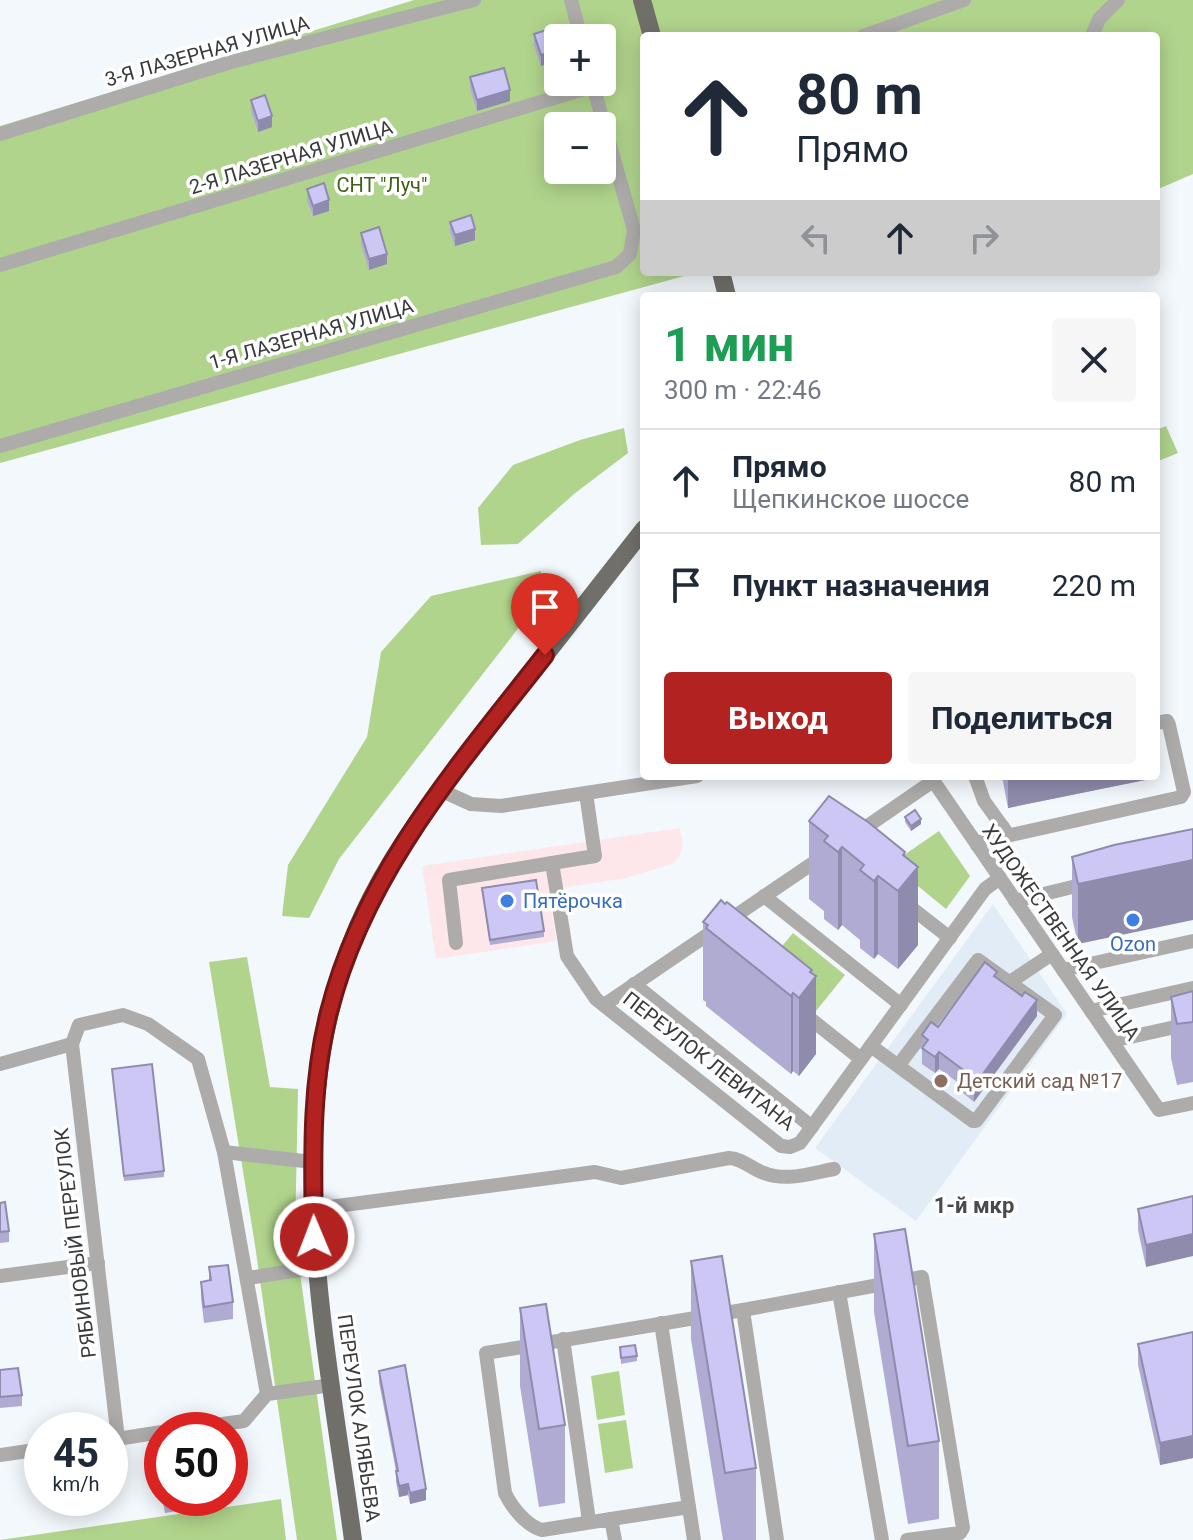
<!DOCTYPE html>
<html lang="ru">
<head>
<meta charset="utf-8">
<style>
	:root { --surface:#fff; --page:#f6f6f7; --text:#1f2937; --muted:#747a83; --line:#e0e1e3; --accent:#b22220 }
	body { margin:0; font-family:Roboto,sans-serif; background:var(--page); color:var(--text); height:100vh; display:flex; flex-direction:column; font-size:30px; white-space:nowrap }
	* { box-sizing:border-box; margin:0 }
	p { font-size:26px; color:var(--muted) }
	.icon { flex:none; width:44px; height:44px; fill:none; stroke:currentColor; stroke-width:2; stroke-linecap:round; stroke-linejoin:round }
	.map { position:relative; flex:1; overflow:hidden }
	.sheet { position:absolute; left:640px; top:292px; width:520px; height:488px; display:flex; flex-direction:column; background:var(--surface); border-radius:8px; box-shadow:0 4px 20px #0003 }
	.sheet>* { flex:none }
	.guide { position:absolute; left:640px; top:32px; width:520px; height:244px; border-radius:8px; box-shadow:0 4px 20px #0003; background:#fff; color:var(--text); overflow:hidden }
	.buttons { position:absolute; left:544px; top:24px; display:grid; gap:16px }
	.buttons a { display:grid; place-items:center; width:72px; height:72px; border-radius:8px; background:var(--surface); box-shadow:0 4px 20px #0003; font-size:40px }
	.speed { position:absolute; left:24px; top:1412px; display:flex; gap:16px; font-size:40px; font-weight:700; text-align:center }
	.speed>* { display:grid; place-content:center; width:104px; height:104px; border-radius:50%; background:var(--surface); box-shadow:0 4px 20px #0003; line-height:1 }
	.speed small { font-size:20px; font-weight:400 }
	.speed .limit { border:12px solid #d22; background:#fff; color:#111 }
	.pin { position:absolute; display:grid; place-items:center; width:68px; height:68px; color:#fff; margin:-82px -34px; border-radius:50% 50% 50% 0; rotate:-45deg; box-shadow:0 0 8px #0007 }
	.pin .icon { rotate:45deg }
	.me { position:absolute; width:88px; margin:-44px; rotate:359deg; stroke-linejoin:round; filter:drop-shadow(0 0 6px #0008) }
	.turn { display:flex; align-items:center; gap:28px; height:168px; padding:0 24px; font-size:36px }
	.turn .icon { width:104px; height:104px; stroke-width:2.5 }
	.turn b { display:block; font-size:56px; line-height:68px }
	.lanes { display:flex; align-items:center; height:76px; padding:0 24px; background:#0003; justify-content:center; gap:40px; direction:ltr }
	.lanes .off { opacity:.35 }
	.round { display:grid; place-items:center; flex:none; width:84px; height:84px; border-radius:8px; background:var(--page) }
	.headline { display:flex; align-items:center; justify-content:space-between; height:136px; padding:0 24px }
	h1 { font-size:48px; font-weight:700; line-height:60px; color:#1e9e55 }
	.button { display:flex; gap:16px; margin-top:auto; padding:16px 24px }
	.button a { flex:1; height:92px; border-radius:8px; background:var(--accent); color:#fff; font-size:32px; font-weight:700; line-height:92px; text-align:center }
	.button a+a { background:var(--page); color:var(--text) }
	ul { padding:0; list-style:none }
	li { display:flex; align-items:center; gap:24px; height:104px; padding:0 24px; border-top:2px solid var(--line) }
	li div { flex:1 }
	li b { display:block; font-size:30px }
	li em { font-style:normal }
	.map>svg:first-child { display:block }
	.commercial { fill:#fde7eb }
	.built { fill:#e2ecf7 }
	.green { fill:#b0d48c; fill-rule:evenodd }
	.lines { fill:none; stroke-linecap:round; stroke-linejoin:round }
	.minor { stroke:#adacaa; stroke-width:14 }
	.major { stroke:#706f6a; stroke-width:18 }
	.wall { fill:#afabd3 }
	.shaded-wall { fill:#8f8bac }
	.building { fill:#ccc7f5; stroke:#8f8bac; stroke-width:2 }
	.route-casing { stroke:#741615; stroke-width:20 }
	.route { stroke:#b22220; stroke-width:14 }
	.shop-dot { fill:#3f7fe0; stroke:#fff; stroke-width:3 }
	.education-dot { fill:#8d6e63; stroke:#fff; stroke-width:3 }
	.labels { text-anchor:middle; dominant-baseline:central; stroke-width:7; stroke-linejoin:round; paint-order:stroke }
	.street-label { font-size:20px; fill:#393a3c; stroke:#fff }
	.park-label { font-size:20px; fill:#406014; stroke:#fff }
	.shop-label { font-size:20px; fill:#366cbe; stroke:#fff; text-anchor:start }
	.education-label { font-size:20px; fill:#785e54; stroke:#fff; text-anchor:start }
	.neighbourhood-label { font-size:22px; font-weight:bold; fill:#474a4e; stroke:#fff }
</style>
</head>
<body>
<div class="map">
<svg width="1193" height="1540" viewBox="0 0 1193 1540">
	<rect width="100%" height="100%" fill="#f3f8fd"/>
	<polygon class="commercial" points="680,828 683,847 679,857 672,864 626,878 549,890 556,941 436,959 422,866"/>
	<polygon class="built" points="993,904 1067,1014 916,1221 815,1148"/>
	<g class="green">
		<path d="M 414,0 L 1193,0 L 1193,174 L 1156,190 L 1156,36 L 644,36 L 644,272 L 699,272 L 0,463 L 0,126 ZM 558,38 L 602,38 L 602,82 L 558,82 ZM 558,126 L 602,126 L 602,170 L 558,170 Z"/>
		<polygon points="1166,426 1178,453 1156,462 1156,430"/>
		<polygon points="624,428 628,453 574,494 518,544 481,545 478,508 513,465 580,440"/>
		<polygon points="541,571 541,599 339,859 309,918 282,916 288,865 367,737 381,652 431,596"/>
		<polygon points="939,831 970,876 946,909 891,864"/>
		<polygon points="793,933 845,975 816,1011 763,969"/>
		<polygon points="247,957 270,1087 298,1089 295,1237 337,1540 297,1540 255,1245 209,962"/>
		<polygon points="619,1371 625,1415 597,1420 591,1376"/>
		<polygon points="626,1420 633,1468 605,1473 598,1424"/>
		<polygon points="281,1499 286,1540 0,1540"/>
	</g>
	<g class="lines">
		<g class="minor">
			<polyline points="571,0 581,38"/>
			<polyline points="863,36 964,0"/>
			<polyline points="1092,36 1099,19 1118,0"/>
			<polyline points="0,134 231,62 474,0"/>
			<polyline points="0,265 594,86"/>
			<polyline points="0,446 616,267 630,254 634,230 592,82"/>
			<polyline points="930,776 1159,1110 1193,1103"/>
			<polyline points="975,776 984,801 1007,833 1011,835 1181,797 1184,792 1169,725 1167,721 1156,723"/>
			<polyline points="440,790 471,804 501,806 697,776"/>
			<polyline points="586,793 595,856 552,863 567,956 596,999 781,1146 790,1147 800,1143 985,889 1000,878"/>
			<polyline points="856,834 933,781"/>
			<polyline points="977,845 1003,827"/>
			<polyline points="764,896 901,1005"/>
			<polyline points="1015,901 1089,883"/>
			<polyline points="905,903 950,938"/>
			<polyline points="456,943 449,880 552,863"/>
			<polyline points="1063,970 1193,941"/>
			<polyline points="1010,982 1052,954"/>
			<polyline points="634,984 812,1127"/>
			<polyline points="604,1005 822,857"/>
			<polyline points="1091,1011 1193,988"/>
			<polyline points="803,1013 861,1059"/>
			<polyline points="1112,1041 1193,1023"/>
			<polyline points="871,1046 973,1121 976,1121 1055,1015 978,960 898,1066"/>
			<polyline points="0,1064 72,1044"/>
			<polyline points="224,1152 313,1162"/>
			<path d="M 314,1209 L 595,1172 L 621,1178 L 729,1158 C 744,1159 751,1169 764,1173 C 786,1182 812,1173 834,1169"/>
			<polyline points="0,1276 98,1263"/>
			<polyline points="248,1278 317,1267"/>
			<polyline points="839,1292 882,1540"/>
			<polyline points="743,1310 777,1540"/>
			<polyline points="661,1323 694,1540"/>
			<polyline points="563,1339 589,1521"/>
			<polyline points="179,1430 244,1421 267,1394 332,1385"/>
			<polyline points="118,1439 72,1044 79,1025 123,1015 148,1024 198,1059 224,1152 267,1394"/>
			<polyline points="110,1440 162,1432"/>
			<polyline points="0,1455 42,1449"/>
			<polyline points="611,1519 689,1507"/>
			<path d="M 615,1540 L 611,1519 L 542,1530 C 527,1526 512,1508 505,1493 L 486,1353 L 743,1310 L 922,1277 L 963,1528 L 960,1533 L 907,1540"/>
		</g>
		<g class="major">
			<polyline points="642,0 652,36"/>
			<polyline points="721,272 727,296"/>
			<path d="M 353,1540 C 325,1330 270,1097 371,898 C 404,833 450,777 495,719 C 545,656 594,592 644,529"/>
		</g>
	</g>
	<g class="wall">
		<polygon points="559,26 541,66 534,45 534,34"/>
		<polygon points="470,77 510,101 477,111 470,88"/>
		<polygon points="251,100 272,127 258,132 251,111"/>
		<polygon points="307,189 329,211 313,216 307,200"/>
		<polygon points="450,222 475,240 455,246 450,232"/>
		<polygon points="361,233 387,264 369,270 361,244"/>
		<polygon points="1002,776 1151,776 1150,776 1150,779 1008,808"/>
		<polygon points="905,817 921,824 911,831 905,822"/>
		<polygon points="809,821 905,856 918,945 898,969 878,954 874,959 860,948 860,940 842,925 838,930 824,919 824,911 809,899"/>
		<polygon points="1193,829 1078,944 1072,917 1072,857"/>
		<polygon points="482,888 544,931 544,937 490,945"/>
		<polygon points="703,922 812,973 816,1054 799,1076 793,1071 791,1074 706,1006 706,1002 703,1000"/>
		<polygon points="997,978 1037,1016 974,1102 963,1093 963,1086 939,1069 935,1073 922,1064 922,1035 938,1027"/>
		<polygon points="1193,991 1193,1082 1177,1085 1171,1058 1171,997"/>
		<polygon points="112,1069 164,1171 164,1177 124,1181"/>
		<polygon points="1193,1196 1146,1267 1138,1230 1138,1209"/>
		<polygon points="0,1203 9,1231 9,1242 0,1243"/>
		<polygon points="874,1234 939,1441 939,1519 908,1524 874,1312"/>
		<polygon points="691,1261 756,1468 756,1540 723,1540 691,1339"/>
		<polygon points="209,1267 233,1302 233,1319 204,1323 201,1298 201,1282 209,1281"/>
		<polygon points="520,1308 565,1425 565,1503 539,1507 520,1386"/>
		<polygon points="1193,1332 1193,1458 1160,1465 1138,1365 1138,1344"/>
		<polygon points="620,1347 637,1356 637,1361 621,1364"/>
		<polygon points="0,1370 22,1395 22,1406 0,1408"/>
		<polygon points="379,1371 426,1500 410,1504 408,1495 399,1497 396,1482 396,1471 379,1382"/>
		<polygon points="160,1468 162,1468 162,1496 160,1485"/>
		<polygon points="162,1498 213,1498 213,1499 197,1501 197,1508 165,1513"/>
	</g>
	<g class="shaded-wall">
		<polygon points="558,50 558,61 541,66 541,55"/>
		<polygon points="510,90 510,101 477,111 477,100"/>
		<polygon points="272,116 272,127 258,132 258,121"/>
		<polygon points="329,200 329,211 313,216 313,206"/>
		<polygon points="475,229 475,240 455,246 455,235"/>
		<polygon points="387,254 387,264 369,270 369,259"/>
		<polygon points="1008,776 1150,776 1150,779 1008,808"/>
		<polygon points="921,819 921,824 911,831 911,826"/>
		<polygon points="842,847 842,925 838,930 838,852"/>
		<polygon points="905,852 905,883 918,867 918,945 898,969 898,891 903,855"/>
		<polygon points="1193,860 1193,920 1078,944 1078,884"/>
		<polygon points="878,876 878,954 874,959 874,881"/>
		<polygon points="812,970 812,981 816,976 816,1054 799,1076 799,998"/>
		<polygon points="793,993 793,1071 791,1074 791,996"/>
		<polygon points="1037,1000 1037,1016 974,1102 974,1086"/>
		<polygon points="939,1052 939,1069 935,1073 935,1057"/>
		<polygon points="1193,1234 1193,1256 1146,1267 1146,1245"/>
		<polygon points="1193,1436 1193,1458 1160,1465 1160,1443"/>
		<polygon points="408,1484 408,1495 399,1497 399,1486"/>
		<polygon points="426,1489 426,1500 410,1504 410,1493"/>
	</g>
	<g class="building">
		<polygon points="559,26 562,38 558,38 558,50 541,55 534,34"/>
		<polygon points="504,68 510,90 477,100 470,77"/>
		<polygon points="265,95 272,116 258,121 251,100"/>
		<polygon points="324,183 329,200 313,206 307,189"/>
		<polygon points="471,215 475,229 455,235 450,222"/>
		<polygon points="379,227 387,254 369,259 361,233"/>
		<polygon points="829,796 868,822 905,852 903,855 918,867 898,891 878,876 874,881 860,870 864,865 842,847 838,852 824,841 828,836 809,821"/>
		<polygon points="915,810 921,819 911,826 905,817"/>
		<polygon points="1193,829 1193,860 1078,884 1072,857 1114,845"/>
		<polygon points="536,880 544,931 490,940 482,888"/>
		<polygon points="721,900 725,904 727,902 812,970 810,972 816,976 799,998 793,993 791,996 706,928 708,925 703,922"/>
		<polygon points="985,962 997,972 994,976 1022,996 1025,992 1037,1000 974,1086 963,1077 966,1072 939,1052 935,1057 922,1048 928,1040 922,1035 931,1022 938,1027"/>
		<polygon points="1193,991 1193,1022 1177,1024 1171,997"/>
		<polygon points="152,1064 164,1171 124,1176 112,1069"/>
		<polygon points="1193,1196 1193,1234 1146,1245 1138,1209"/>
		<polygon points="5,1202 9,1231 0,1232 0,1203"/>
		<polygon points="905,1229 939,1441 908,1446 874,1234"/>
		<polygon points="722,1256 756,1468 725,1473 691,1261"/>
		<polygon points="228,1265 233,1302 204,1307 201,1282 211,1280 209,1267"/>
		<polygon points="546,1304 565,1425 539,1429 520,1308"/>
		<polygon points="1193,1332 1193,1436 1160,1443 1138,1344"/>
		<polygon points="635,1345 637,1356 621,1358 620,1347"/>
		<polygon points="405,1365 426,1489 410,1493 408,1484 399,1486 396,1471 398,1471 379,1371"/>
		<polygon points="18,1368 22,1395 0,1397 0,1370"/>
	</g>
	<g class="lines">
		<g class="route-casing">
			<path id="route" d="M 314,1237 C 313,1162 310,1086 329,1012 C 364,873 458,766 545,655"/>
		</g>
		<use href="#route" class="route"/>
	</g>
	<g class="shop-dot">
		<circle cx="507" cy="901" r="8"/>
		<circle cx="1133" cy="920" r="8"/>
	</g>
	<circle class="education-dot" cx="941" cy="1081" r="8"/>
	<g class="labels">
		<g class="street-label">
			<text transform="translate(207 51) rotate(-16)">3-Я ЛАЗЕРНАЯ УЛИЦА</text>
			<text transform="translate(291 157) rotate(-17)">2-Я ЛАЗЕРНАЯ УЛИЦА</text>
			<text transform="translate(311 334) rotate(-16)">1-Я ЛАЗЕРНАЯ УЛИЦА</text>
			<text transform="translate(1061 932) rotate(55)">ХУДОЖЕСТВЕННАЯ УЛИЦА</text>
			<text transform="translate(709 1061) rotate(38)">ПЕРЕУЛОК ЛЕВИТАНА</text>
			<text transform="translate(75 1243) rotate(-97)">РЯБИНОВЫЙ ПЕРЕУЛОК</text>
			<text transform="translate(359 1418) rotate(82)">ПЕРЕУЛОК АЛЯБЬЕВА</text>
		</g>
		<g class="park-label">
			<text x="382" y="185">СНТ "Луч"</text>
		</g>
		<g class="shop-label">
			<text x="523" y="901">Пятёрочка</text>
			<text x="1133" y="944" text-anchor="middle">Ozon</text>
		</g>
		<g class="education-label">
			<text x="957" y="1081">Детский сад №17</text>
		</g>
		<g class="neighbourhood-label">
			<text x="974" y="1205">1-й мкр</text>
		</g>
	</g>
</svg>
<div class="buttons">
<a>+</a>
<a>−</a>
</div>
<div class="speed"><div>45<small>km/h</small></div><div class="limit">50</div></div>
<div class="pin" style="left:545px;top:655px;background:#d93025"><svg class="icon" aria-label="arrive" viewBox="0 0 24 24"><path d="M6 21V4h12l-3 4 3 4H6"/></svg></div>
<svg class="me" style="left:314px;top:1237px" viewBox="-20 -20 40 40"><circle r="17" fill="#b22220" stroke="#fff" stroke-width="3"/><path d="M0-11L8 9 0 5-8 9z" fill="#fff"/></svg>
<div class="guide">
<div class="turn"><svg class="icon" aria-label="ahead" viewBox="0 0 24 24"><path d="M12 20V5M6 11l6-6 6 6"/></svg><div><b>80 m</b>Прямо</div></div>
<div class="lanes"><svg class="icon off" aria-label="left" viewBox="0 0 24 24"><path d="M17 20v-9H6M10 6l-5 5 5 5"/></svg><svg class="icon" aria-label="ahead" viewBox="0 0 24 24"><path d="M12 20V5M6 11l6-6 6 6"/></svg><svg class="icon off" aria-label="right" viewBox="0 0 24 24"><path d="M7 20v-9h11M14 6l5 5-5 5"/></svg></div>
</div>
<section class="sheet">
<div class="headline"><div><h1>1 мин</h1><p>300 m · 22:46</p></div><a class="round"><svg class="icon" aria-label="close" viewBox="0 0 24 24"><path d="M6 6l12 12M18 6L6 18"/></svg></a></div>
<ul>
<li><svg class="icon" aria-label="ahead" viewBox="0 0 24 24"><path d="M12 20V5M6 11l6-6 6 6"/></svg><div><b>Прямо</b><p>Щепкинское шоссе</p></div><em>80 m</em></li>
<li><svg class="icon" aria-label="arrive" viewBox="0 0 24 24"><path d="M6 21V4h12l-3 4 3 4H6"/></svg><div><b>Пункт назначения</b></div><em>220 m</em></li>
</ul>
<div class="button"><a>Выход</a><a>Поделиться</a></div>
</section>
</div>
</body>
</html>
